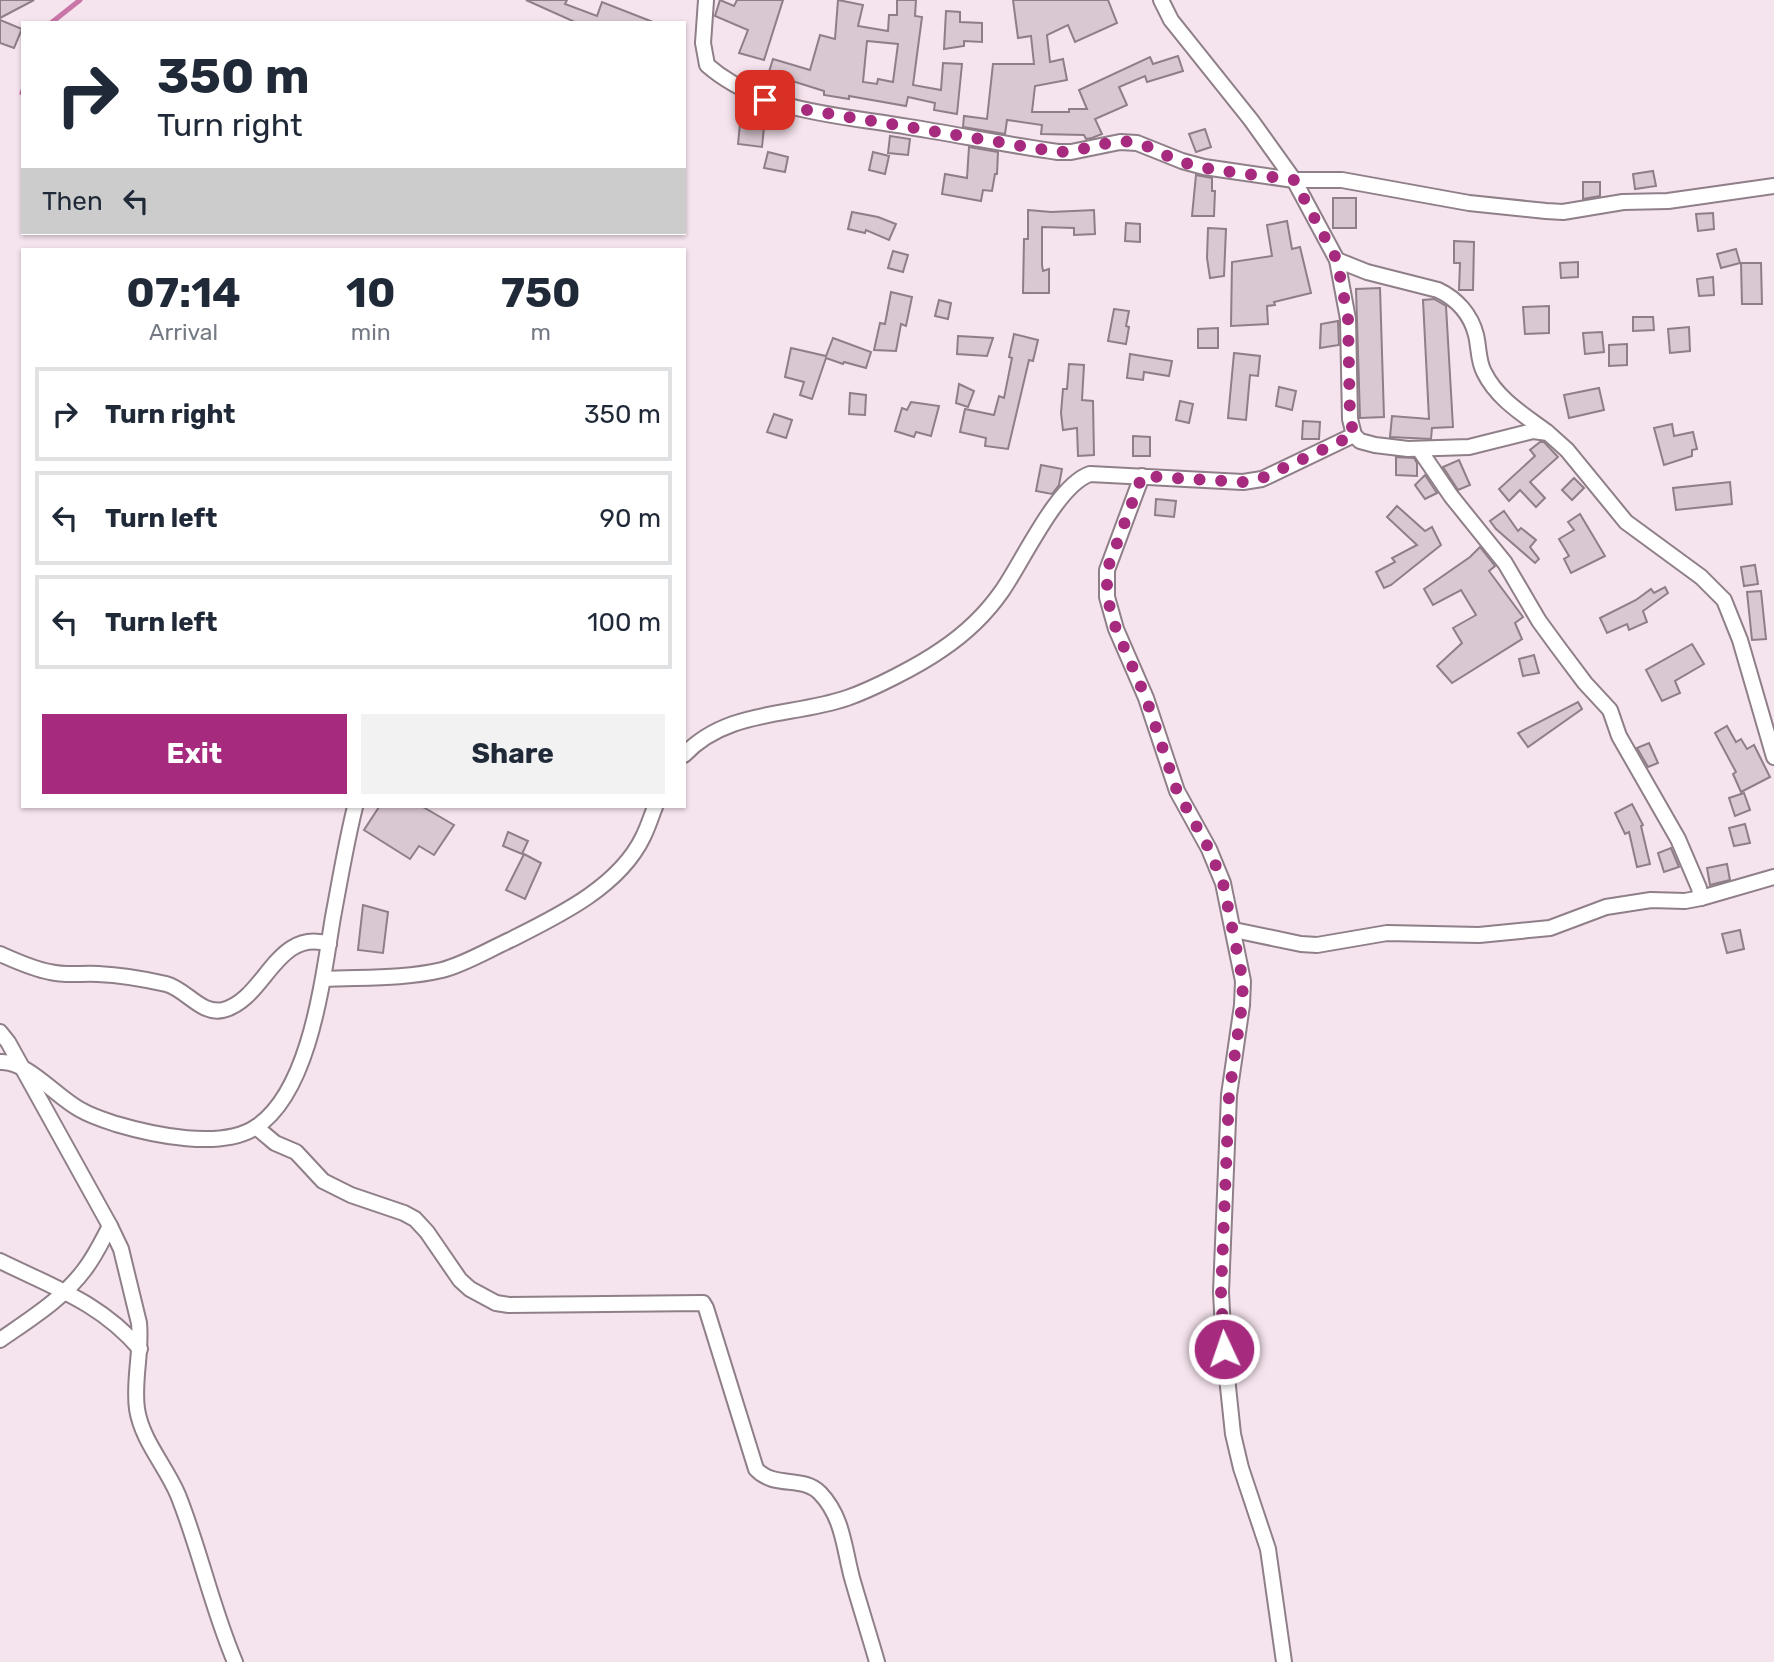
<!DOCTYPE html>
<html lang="en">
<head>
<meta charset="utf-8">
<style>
	:root { --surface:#fff; --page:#f2f2f3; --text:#1f2937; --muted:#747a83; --line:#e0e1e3; --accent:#a62b7e }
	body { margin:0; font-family:Rubik,sans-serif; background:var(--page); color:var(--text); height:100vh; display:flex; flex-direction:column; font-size:26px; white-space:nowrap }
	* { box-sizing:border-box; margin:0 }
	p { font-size:23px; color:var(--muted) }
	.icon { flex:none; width:38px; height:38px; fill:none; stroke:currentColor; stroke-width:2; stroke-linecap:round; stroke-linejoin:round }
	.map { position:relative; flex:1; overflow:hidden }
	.sheet { position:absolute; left:21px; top:248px; width:665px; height:560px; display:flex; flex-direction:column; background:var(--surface); border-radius:0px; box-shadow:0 2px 5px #0004 }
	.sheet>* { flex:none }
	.top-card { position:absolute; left:21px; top:21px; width:665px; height:214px; border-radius:0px; box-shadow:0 2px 5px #0004; background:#fff; color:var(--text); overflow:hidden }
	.pin { position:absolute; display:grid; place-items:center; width:60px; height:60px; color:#fff; margin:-30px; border-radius:14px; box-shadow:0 4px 10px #0006 }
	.me { position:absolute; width:77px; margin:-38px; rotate:357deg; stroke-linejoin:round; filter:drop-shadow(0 0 5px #0008) }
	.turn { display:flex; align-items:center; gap:24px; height:147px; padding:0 21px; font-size:32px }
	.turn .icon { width:91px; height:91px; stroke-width:2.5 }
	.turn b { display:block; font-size:49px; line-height:60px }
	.then { display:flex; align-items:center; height:66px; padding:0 21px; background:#0003; gap:14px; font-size:26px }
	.eta { display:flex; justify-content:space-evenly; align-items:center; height:119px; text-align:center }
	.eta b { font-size:42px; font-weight:700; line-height:49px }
	.action { display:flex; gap:14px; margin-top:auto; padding:14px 21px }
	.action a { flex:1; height:80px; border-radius:0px; background:var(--accent); color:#fff; font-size:28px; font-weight:700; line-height:80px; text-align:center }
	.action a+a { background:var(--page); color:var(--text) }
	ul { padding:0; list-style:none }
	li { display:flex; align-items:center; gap:21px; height:94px; margin:0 14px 10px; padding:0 7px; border:4px solid var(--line); border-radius:0px }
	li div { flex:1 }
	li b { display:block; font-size:26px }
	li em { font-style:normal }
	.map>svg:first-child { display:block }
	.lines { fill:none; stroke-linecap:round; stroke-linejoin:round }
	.stream { stroke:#c876a7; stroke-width:5 }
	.building { fill:#d9c7d1; stroke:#8e7e87; stroke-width:2; fill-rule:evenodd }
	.minor-casing { stroke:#8f7f88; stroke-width:18 }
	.minor { stroke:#fff; stroke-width:14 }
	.route { stroke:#a62b7e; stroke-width:12; stroke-dasharray:0 21.6 }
</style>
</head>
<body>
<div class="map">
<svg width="1774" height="1662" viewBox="0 0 1774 1662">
	<rect width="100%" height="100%" fill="#f5e3ed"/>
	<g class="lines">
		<g class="stream">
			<polyline points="51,23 80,0"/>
			<polyline points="22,93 23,90"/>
		</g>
	</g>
	<g class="building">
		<polygon points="0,0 34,0 0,18"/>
		<polygon points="526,0 567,0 565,4 597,16 602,2 653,22 577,23"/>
		<polygon points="720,0 734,6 737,0 783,0 764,60 739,53 748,30 715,16"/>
		<path d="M 838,0 L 863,5 L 858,26 L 888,31 L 889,15 L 897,15 L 897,0 L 916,0 L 915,16 L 922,17 L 913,85 L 941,90 L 943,63 L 962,64 L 957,114 L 934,110 L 935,103 L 908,97 L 906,106 L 849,96 L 849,99 L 824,95 L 824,91 L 789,80 L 788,83 L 767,78 L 773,59 L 810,70 L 820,35 L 835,39 ZM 867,41 L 898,44 L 893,82 L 878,79 L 877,84 L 863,82 Z"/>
		<polygon points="1013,0 1108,0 1117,23 1075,42 1068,25 1047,35 1050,62 1063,59 1067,80 1035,86 1032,112 1069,112 1069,109 1087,109 1079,90 1150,57 1153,64 1178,56 1183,71 1147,82 1145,76 1119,87 1127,105 1095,119 1102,134 1092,138 1086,139 1084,135 1041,134 1042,125 1007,120 1005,134 963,127 964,116 987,119 993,64 1034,64 1031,36 1018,38"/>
		<polygon points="946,11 960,12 960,22 982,23 982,42 964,41 964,46 944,49"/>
		<polygon points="0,20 22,29 14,48 0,43"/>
		<polygon points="740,124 764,127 762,147 738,144"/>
		<polygon points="1205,129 1211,147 1196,152 1189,134"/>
		<polygon points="890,136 910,139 908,155 888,153"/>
		<polygon points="969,147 998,152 997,174 995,174 992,191 983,190 981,201 942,194 945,174 967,178"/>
		<polygon points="768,152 788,157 785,172 764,168"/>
		<polygon points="873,152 889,156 885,174 869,170"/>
		<polygon points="1653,171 1656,186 1635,189 1633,174"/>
		<polygon points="1196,175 1212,178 1212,191 1215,191 1214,216 1192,216"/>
		<polygon points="1583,182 1600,182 1600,196 1583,199"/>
		<rect x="1333" y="198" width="23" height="30"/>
		<polygon points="1028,210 1051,212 1094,210 1095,234 1074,235 1074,228 1042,227 1042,265 1043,271 1049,269 1049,293 1023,293 1024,239 1028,239"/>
		<polygon points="852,212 878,217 896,224 889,240 866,230 865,233 848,229"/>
		<polygon points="1713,213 1714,229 1698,231 1696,214"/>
		<polygon points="1287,221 1292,249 1300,247 1311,293 1274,302 1275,305 1267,306 1268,324 1231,326 1232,262 1272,256 1267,225"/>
		<polygon points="1126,223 1140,224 1140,242 1125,241"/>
		<polygon points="1208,228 1226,229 1224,276 1210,278 1207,258"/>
		<polygon points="1454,241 1474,242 1473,290 1459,290 1460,263 1454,263"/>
		<polygon points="1736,249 1740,263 1721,268 1717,254"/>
		<polygon points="893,251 908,255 903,272 888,268"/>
		<polygon points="1578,262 1578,277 1561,278 1560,263"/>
		<polygon points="1741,263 1761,263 1762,304 1742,304"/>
		<polygon points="1713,277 1714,295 1699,296 1697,279"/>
		<polygon points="1380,288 1384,417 1360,418 1356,289"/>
		<polygon points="891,292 912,297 906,326 901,324 896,351 874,350 880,323 885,324"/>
		<polygon points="1434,299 1446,306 1453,427 1432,428 1431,439 1390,437 1392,416 1429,419 1423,300"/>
		<polygon points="939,300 951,303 948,319 935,316"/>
		<polygon points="1549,306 1549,333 1525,334 1523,307"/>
		<polygon points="1114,309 1129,311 1126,326 1129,327 1126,344 1108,341"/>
		<polygon points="1633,317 1653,317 1654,330 1633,331"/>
		<polygon points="1338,321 1339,345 1320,348 1321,324"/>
		<polygon points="1689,327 1690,351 1670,353 1668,329"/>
		<polygon points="1218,328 1218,348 1198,348 1198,329"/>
		<polygon points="1602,332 1604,352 1585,354 1583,333"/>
		<polygon points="1014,334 1038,340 1033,361 1029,360 1008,449 985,446 986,438 960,432 965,409 994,415 999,396 1004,398 1012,358 1009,357"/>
		<polygon points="958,336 993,338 987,356 957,354"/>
		<polygon points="833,338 871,352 866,368 844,362 843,364 826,358 812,399 800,395 804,382 785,377 791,348 826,356"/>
		<polygon points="1627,344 1627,365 1609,366 1609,345"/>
		<polygon points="1234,353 1260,356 1258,376 1250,375 1246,420 1228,418"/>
		<polygon points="1130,354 1172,361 1169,376 1144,372 1143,380 1127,378"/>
		<polygon points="1069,364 1084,365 1082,400 1093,401 1094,455 1078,456 1077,428 1063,430 1061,413 1063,389 1067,389"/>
		<polygon points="959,384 974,391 968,407 956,403"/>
		<polygon points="1279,387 1296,391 1292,410 1276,406"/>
		<polygon points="1599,388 1604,410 1569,418 1564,395"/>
		<polygon points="850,393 866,395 865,415 849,414"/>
		<polygon points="1180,401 1193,404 1189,423 1176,420"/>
		<polygon points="911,402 939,406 931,436 916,432 914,437 895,431 902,408 907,410"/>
		<polygon points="774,414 792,420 786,438 767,432"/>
		<polygon points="1303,421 1320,422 1319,439 1302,439"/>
		<polygon points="1672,424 1674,436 1693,432 1697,449 1692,450 1692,456 1664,465 1654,428"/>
		<polygon points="1133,436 1150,437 1150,456 1133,456"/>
		<polygon points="1540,442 1544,442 1558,457 1530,482 1545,498 1536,507 1520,490 1509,501 1499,489 1535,456 1530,450"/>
		<polygon points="1396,457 1414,458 1417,463 1417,476 1396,475"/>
		<polygon points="1459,460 1470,485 1458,490 1443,467"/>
		<polygon points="1041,465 1062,469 1059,485 1052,494 1036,491"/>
		<polygon points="1425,475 1437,493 1425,499 1415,485"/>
		<polygon points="1574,478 1584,488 1572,500 1562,490"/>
		<polygon points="1730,482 1732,504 1676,510 1673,488"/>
		<polygon points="1156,499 1176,501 1174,517 1155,515"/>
		<polygon points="1397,506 1425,531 1432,527 1441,545 1391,585 1384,588 1376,572 1395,562 1392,558 1417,545 1387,517"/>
		<polygon points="1504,511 1518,531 1521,528 1536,540 1530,547 1539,559 1535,563 1496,529 1490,521"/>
		<polygon points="1580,514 1605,556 1571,573 1564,559 1569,556 1559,539 1574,530 1568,522"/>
		<polygon points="1480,547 1495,566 1489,571 1523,617 1515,623 1522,639 1452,683 1437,666 1462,643 1453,628 1476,615 1461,590 1433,605 1424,589 1470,557"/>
		<polygon points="1755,565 1758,584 1744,586 1741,567"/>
		<polygon points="1665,587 1668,593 1643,611 1647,622 1629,630 1627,624 1607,633 1600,618 1636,600 1651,589 1654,593"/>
		<polygon points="1761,591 1766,639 1752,640 1747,592"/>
		<polygon points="1692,644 1704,664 1675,681 1680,693 1662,701 1646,670"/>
		<polygon points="1534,655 1539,673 1523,676 1519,659"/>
		<polygon points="1578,702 1582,709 1528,747 1518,733"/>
		<polygon points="1727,726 1736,742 1741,739 1747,749 1754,745 1770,777 1741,792 1733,774 1736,772 1715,733"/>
		<polygon points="1649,743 1658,763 1648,767 1637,748"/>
		<polygon points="1744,793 1750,810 1735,816 1729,798"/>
		<polygon points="1632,804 1643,825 1641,826 1650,864 1637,867 1629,832 1625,834 1615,813"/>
		<polygon points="379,807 423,807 454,825 434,855 419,846 410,859 364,830"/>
		<polygon points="1745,824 1750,843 1734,846 1729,828"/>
		<polygon points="508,832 528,841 522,854 503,846"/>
		<polygon points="1671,848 1679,867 1664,872 1658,853"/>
		<polygon points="524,854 541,863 525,899 506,890"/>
		<polygon points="1727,864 1730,880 1710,885 1707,868"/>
		<polygon points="363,905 388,912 383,953 358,950"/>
		<polygon points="1740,930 1744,949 1727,953 1722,934"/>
	</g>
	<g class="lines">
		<g class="minor-casing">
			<g id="minor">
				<path d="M 706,0 L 703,43 L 707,65 C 762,113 841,115 909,127 C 959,135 1008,145 1058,152 L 1071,152 L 1120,142 L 1137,143 L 1182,161 L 1204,167 L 1294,180 L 1342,180 L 1469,203 L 1546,211 L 1563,212 L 1623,202 L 1668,201 L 1774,186"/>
				<polyline points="1161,0 1171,20 1251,120 1294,180 1337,260 1348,319 1350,419 1354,435 1360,441 1375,445 1408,449 1469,447 1533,431 1548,433 1567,450 1626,522 1701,577 1724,600 1740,640 1774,757"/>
				<path d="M 1337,260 L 1367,272 L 1438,290 C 1457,299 1471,315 1476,335 C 1479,347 1478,361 1484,372 C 1497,399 1524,415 1547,432"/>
				<polyline points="1419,449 1451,496 1505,563 1539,621 1558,647 1585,683 1610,710 1619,736 1678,839 1699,888 1701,898 1774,877"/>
				<polyline points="1142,476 1107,570 1107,597 1116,629 1146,698 1177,791 1209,849 1223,883 1243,981 1242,1005 1229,1095 1221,1292 1224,1349 1233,1434 1241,1468 1268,1549 1284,1662"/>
				<path d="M 684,755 C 727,709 791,717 847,698 C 873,689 918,666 941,650 C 965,634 986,614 1002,591 C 1023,561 1057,485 1090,474 L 1243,482 L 1262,479 L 1354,435"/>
				<polyline points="1234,930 1301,944 1317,945 1387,933 1479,935 1550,928 1606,907 1651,900 1685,901 1701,898"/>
				<path d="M 0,954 C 16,961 33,969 50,972 C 66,976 82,973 98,974 C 121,975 144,979 166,984 C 186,989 201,1015 223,1010 C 265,1000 276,927 329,944"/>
				<path d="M 324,979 C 363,977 404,979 442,970 C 465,964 488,950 510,940 C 558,916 619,887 643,837 C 648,827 651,817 655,807"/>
				<path d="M 0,1032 L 8,1042 L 110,1226 L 121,1249 L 139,1323 C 142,1352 133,1381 137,1409 C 142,1441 166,1466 178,1495 C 200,1550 212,1608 235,1662"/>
				<path d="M 0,1062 C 27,1060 57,1098 81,1110 C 91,1116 104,1120 116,1124 C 153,1135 221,1150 256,1127 C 311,1091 323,976 333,917 C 340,880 346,843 355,807"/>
				<path d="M 256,1127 L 275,1143 L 296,1152 L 323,1181 L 351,1195 L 404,1213 L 415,1219 L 427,1232 L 460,1280 L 470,1289 L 496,1303 L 509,1305 L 703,1303 L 706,1308 L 756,1469 C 774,1489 803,1475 820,1493 C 843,1517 844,1548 852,1578 C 860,1606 869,1634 877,1662"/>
				<path d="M 0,1261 C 53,1287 101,1303 140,1349"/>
				<path d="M 0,1340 C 30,1319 63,1299 85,1269 C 95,1256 102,1241 110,1226"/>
			</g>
		</g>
		<use href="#minor" class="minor"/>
	</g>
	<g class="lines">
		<path class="route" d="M 765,100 L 807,110 L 1058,152 C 1084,152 1112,137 1137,143 C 1153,147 1167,157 1182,162 C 1217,173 1257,174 1294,180 L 1337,260 L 1348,319 L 1350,419 L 1354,435 L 1262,478 L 1243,482 L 1142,476 L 1107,570 L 1107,597 L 1116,629 L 1146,698 L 1177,791 L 1209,849 L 1223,883 L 1243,981 L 1242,1005 L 1229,1095 L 1221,1292 L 1224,1349"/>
	</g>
</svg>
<div class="pin" style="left:765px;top:100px;background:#d93025"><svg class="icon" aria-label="arrive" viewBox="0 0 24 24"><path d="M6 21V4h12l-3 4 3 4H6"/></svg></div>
<svg class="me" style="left:1224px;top:1349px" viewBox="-20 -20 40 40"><circle r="17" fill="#a62b7e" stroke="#fff" stroke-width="3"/><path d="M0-11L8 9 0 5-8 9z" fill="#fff"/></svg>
<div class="top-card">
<div class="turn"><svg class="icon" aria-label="right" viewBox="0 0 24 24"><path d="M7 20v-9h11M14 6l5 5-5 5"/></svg><div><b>350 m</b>Turn right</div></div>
<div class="then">Then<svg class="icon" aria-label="left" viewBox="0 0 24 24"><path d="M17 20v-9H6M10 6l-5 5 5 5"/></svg></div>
</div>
<section class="sheet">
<div class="eta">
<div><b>07:14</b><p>Arrival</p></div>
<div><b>10</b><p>min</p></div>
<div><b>750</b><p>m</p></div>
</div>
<ul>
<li><svg class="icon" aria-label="right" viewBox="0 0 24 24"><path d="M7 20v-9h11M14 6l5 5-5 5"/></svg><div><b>Turn right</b></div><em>350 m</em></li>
<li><svg class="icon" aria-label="left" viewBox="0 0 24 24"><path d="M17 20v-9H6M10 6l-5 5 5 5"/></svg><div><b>Turn left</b></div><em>90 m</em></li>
<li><svg class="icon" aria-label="left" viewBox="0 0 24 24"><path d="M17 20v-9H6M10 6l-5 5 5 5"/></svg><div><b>Turn left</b></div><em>100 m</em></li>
</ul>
<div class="action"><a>Exit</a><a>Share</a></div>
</section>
</div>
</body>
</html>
